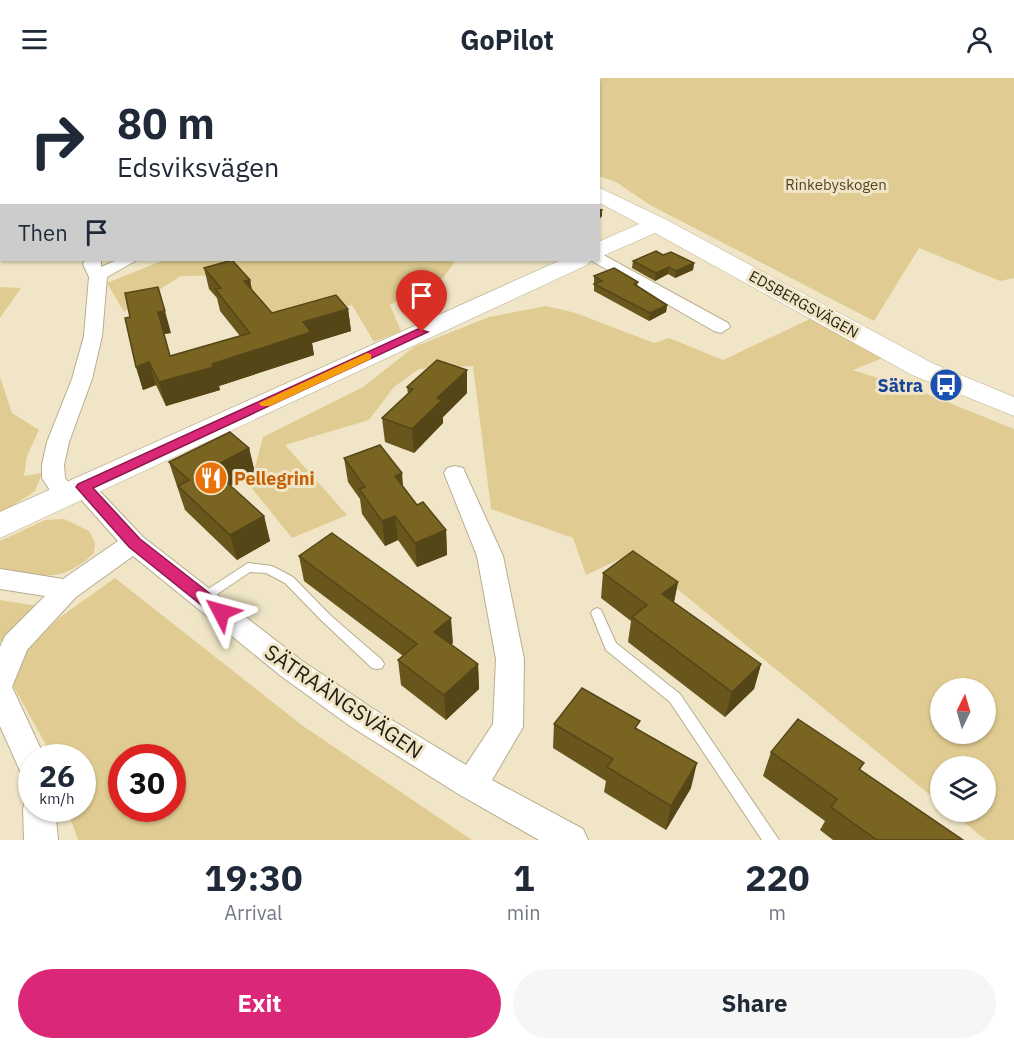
<!DOCTYPE html>
<html lang="en">
<head>
<meta charset="utf-8">
<style>
	:root { --surface:#fff; --page:#f6f6f7; --text:#1f2937; --muted:#747a83; --accent:#db2777 }
	body { margin:0; font-family:"IBM Plex Sans",sans-serif; background:var(--page); color:var(--text); height:100vh; display:flex; flex-direction:column; font-size:22px; white-space:nowrap }
	* { box-sizing:border-box; margin:0 }
	p { font-size:20px; color:var(--muted) }
	.icon { flex:none; width:33px; height:33px; fill:none; stroke:currentColor; stroke-width:2; stroke-linecap:round; stroke-linejoin:round }
	.map { position:relative; height:762px; overflow:hidden }
	.panel { display:flex; flex-direction:column; background:var(--surface); flex:1 }
	.panel>* { flex:none }
	.guide { position:absolute; left:0px; top:0px; width:600px; height:183px; box-shadow:0 2px 4px #0004; background:#fff; color:var(--text); overflow:hidden }
	.needle { width:39px; rotate:5deg }
	.tools { position:absolute; left:930px; top:600px; display:grid; gap:12px }
	.tools a { display:grid; place-items:center; width:66px; height:66px; border-radius:50%; background:var(--surface); box-shadow:0 2px 4px #0004; font-size:30px }
	.speed { position:absolute; left:18px; top:666px; display:flex; gap:12px; font-size:30px; font-weight:700; text-align:center }
	.speed>* { display:grid; place-content:center; width:78px; height:78px; border-radius:50%; background:var(--surface); box-shadow:0 2px 4px #0004; line-height:1 }
	.speed small { font-size:15px; font-weight:400 }
	.speed .limit { border:9px solid #d22; background:#fff; color:#111 }
	.pin { position:absolute; display:grid; place-items:center; width:51px; height:51px; color:#fff; margin:-62px -26px; border-radius:50% 50% 50% 0; rotate:-45deg; box-shadow:0 0 6px #0007 }
	.pin .icon { rotate:45deg }
	.me { position:absolute; width:66px; margin:-33px; rotate:309deg; stroke-linejoin:round; filter:drop-shadow(0 0 4px #0008) }
	.turn { display:flex; align-items:center; gap:21px; height:126px; padding:0 18px; font-size:27px }
	.turn .icon { width:78px; height:78px; stroke-width:2.5 }
	.turn b { display:block; font-size:42px; line-height:51px }
	.then { display:flex; align-items:center; height:57px; padding:0 18px; background:#0003; gap:12px; font-size:22px }
	.eta { display:flex; justify-content:space-evenly; align-items:center; height:102px; text-align:center }
	.eta b { font-size:36px; font-weight:800; line-height:42px }
	.primary-button { display:flex; gap:12px; margin-top:auto; padding:12px 18px }
	.primary-button a { flex:1; height:69px; border-radius:36px; background:var(--accent); color:#fff; font-size:24px; font-weight:800; line-height:69px; text-align:center }
	.primary-button a+a { background:var(--page); color:var(--text) }
	header { display:flex; justify-content:space-between; align-items:center; height:78px; padding:0 18px; background:var(--surface); font-size:27px; font-weight:800 }
	.map>svg:first-child { display:block }
	.green { fill:#e0cc92; fill-rule:evenodd }
	.lines { fill:none; stroke-linecap:round; stroke-linejoin:round }
	.lane-casing { stroke:#b7ad8f; stroke-width:2 }
	.street-casing { stroke:#b7ad8f; stroke-width:2 }
	.secondary-casing { stroke:#b7ad8f; stroke-width:1 }
	.lane { fill:#fff; fill-rule:evenodd }
	.street { fill:#fff; fill-rule:evenodd }
	.secondary { fill:#fff; fill-rule:evenodd }
	.wall { fill:#68561d }
	.shaded-wall { fill:#554618 }
	.building { fill:#796422; stroke:#554618; stroke-width:1.5 }
	.route { fill:#db2777; stroke:#8e194d; stroke-width:1.5 }
	.slow { fill:#f59e0b }
	.labels { text-anchor:middle; dominant-baseline:central; stroke-width:6; stroke-linejoin:round; paint-order:stroke }
	.far-park-label { font-size:15px; fill:#524622; stroke:#f0e6c7 }
	.far-street-label { font-size:15px; fill:#221e13; stroke:#f0e6c7 }
	.transit-label { font-size:18px; font-weight:bold; fill:#164399; stroke:#f0e6c7; text-anchor:end }
	.food-label { font-size:18px; font-weight:bold; fill:#c56008; stroke:#f0e6c7; text-anchor:start }
	.near-street-label { font-size:21px; fill:#221e13; stroke:#f0e6c7 }
</style>
</head>
<body>
<header><svg class="icon" aria-label="menu" viewBox="0 0 24 24"><path d="M4 6h16M4 12h16M4 18h16"/></svg>GoPilot<svg class="icon" aria-label="person" viewBox="0 0 24 24"><circle cx="12" cy="8" r="4"/><path d="M4 21q1-7 8-7t8 7"/></svg></header>
<div class="map">
<svg width="1014" height="762" viewBox="0 0 1014 762">
	<rect width="100%" height="100%" fill="#f0e6c7"/>
	<g class="green">
		<polygon points="463,0 1014,0 1014,200 1000,203 919,170 874,243 650,127 616,104 599,98 598,2 457,1"/>
		<polygon points="164,182 451,182 454,185 443,200 390,227 401,253 374,264 352,227 281,246 235,197 181,198 124,234 107,205"/>
		<polygon points="0,209 21,210 0,240"/>
		<path d="M 546,228 L 576,235 L 654,265 L 669,260 L 723,282 L 812,240 L 885,279 L 853,292 L 925,315 L 1014,351 L 1014,762 L 986,762 L 951,734 L 986,734 L 986,688 L 940,688 L 940,725 L 633,475 L 586,497 L 573,460 L 491,431 L 473,288 L 419,291 L 394,309 L 369,342 L 285,367 L 347,437 L 292,460 L 250,408 L 263,359 L 363,309 L 414,269 L 489,239 ZM 940,610 L 986,610 L 986,656 L 940,656 Z"/>
		<polygon points="0,299 12,335 39,352 27,378 24,398 42,395 35,413 0,436"/>
		<path d="M 64,441 L 89,453 L 95,465 L 94,475 C 63,505 40,499 0,491 L 0,463 L 45,442 Z"/>
		<path d="M 115,500 L 303,648 L 472,762 L 78,762 L 67,731 L 82,730 L 82,680 L 50,679 L 45,665 L 13,608 L 29,569 L 59,540 ZM 122,680 L 172,680 L 172,730 L 122,730 Z"/>
		<polygon points="0,522 38,528 0,564"/>
	</g>
	<g class="lines">
		<g class="lane-casing">
			<g id="lane">
				<polygon points="248,485 272,488 293,499 330,537 382,582 384,586 382,590 377,591 372,590 322,543 285,505 266,495 250,494 207,523 203,525 199,523 197,520 199,517"/>
				<polygon points="597,530 601,532 616,565 680,616 779,762 762,762 670,624 606,572 591,535 593,532"/>
			</g>
		</g>
		<g class="street-casing">
			<g id="street">
				<polygon points="187,0 199,0 199,2 188,2"/>
				<polygon points="598,174 728,245 730,249 721,255 714,253 592,183 598,182"/>
				<polygon points="85,182 101,182 101,189 117,182 137,182 107,199 102,258 92,301 69,364 64,387 65,400 72,409 75,404 83,401 91,404 143,459 301,582 372,630 466,687 493,646 496,581 477,478 444,395 447,390 455,388 463,390 503,478 524,581 523,649 492,702 583,751 588,762 539,762 460,717 350,648 281,598 133,478 76,519 27,572 12,609 45,680 32,680 32,699 21,695 0,648 0,569 5,558 45,518 0,511 0,491 63,501 118,463 76,416 73,423 65,425 57,423 42,400 42,387 47,364 72,301 84,258 89,199 83,186"/>
				<polygon points="32,718 32,730 55,730 58,762 24,762 23,730 27,719"/>
			</g>
		</g>
		<g class="secondary-casing">
			<g id="secondary">
				<polygon points="411,0 427,0 428,2 412,2"/>
				<polygon points="598,109 665,141 932,285 1014,319 1014,338 912,297 655,155 598,180 598,164 639,146 598,124"/>
				<polygon points="561,182 591,182 587,187 0,460 0,434"/>
			</g>
		</g>
		<use href="#lane" class="lane"/>
		<use href="#street" class="street"/>
		<use href="#secondary" class="secondary"/>
	</g>
	<g class="wall">
		<polygon points="663,177 694,185 693,192 675,200 668,196 655,203 632,190 633,183"/>
		<polygon points="204,190 250,202 252,212 272,235 348,231 351,253 312,265 314,277 219,308 220,312 166,328 156,307 143,312 136,289 125,240 171,255 164,256 170,278 240,258 220,233 217,220 209,211"/>
		<polygon points="594,198 638,204 637,208 667,227 666,234 649,243 594,213"/>
		<polygon points="467,292 467,315 443,339 443,345 414,375 385,364 382,340 408,316 407,309"/>
		<polygon points="249,370 255,395 230,408 264,438 270,463 237,482 185,432 169,384"/>
		<polygon points="344,380 403,409 417,427 446,452 447,477 417,489 398,462 385,468 362,436 360,421 348,404"/>
		<polygon points="299,478 453,565 451,566 478,586 479,611 446,642 401,607 398,582 403,578 304,503"/>
		<polygon points="603,495 678,504 674,524 761,586 754,611 725,639 628,564 631,543 601,520"/>
		<polygon points="554,646 639,652 691,710 666,752 604,714 606,703 553,670"/>
		<polygon points="771,674 864,685 860,692 963,762 833,762 820,752 825,743 763,698"/>
	</g>
	<g class="shaded-wall">
		<polygon points="602,132 602,138 598,143 598,138"/>
		<polygon points="694,185 693,192 675,200 676,193"/>
		<polygon points="669,189 668,196 655,203 656,195"/>
		<polygon points="250,202 254,224 244,203"/>
		<polygon points="667,227 666,234 649,243 650,235"/>
		<polygon points="348,231 351,253 312,265 314,277 219,308 220,312 166,328 159,304 158,234 165,233 171,255 164,256 176,300 212,286 303,244"/>
		<polygon points="149,284 156,307 143,312 136,289"/>
		<polygon points="467,292 467,315 443,339 443,345 414,375 412,351 437,320"/>
		<polygon points="249,370 255,395 217,415 211,390"/>
		<polygon points="402,395 404,420 395,398"/>
		<polygon points="264,438 270,463 237,482 230,457"/>
		<polygon points="395,438 398,462 385,468 382,443"/>
		<polygon points="446,452 447,477 417,489 415,465"/>
		<polygon points="678,504 673,529 662,516"/>
		<polygon points="451,540 453,565 436,579 434,554"/>
		<polygon points="478,586 479,611 446,642 444,617"/>
		<polygon points="761,586 754,611 725,639 732,614"/>
		<polygon points="697,685 691,710 666,752 671,728"/>
	</g>
	<g class="building">
		<polygon points="598,131 602,132 598,138"/>
		<polygon points="656,173 663,177 671,174 694,185 676,193 669,189 656,195 633,183"/>
		<polygon points="232,182 250,202 244,203 272,235 336,217 348,231 303,244 311,254 212,286 214,289 159,304 149,284 136,289 125,240 130,239 125,215 158,209 165,233 158,234 170,278 250,255 215,211 221,210 204,190"/>
		<polygon points="614,190 638,204 634,206 667,227 650,235 594,206 602,203 594,198"/>
		<polygon points="437,282 467,292 437,320 442,322 412,351 382,340 413,311 407,309"/>
		<polygon points="230,354 249,370 211,390 264,438 230,457 178,408 189,402 169,384"/>
		<polygon points="380,367 402,395 395,398 417,427 423,424 446,452 415,465 395,438 382,443 359,411 365,409 344,380"/>
		<polygon points="332,455 451,540 434,554 478,586 444,617 398,582 417,566 299,478"/>
		<polygon points="633,473 678,504 662,516 761,586 732,614 632,539 647,527 603,495"/>
		<polygon points="582,610 640,643 635,650 697,685 671,728 607,689 613,681 554,646"/>
		<polygon points="798,641 864,685 859,691 963,762 877,762 831,729 837,721 771,674"/>
	</g>
	<polygon class="route" points="418,251 428,254 93,410 140,461 227,529 229,534 227,538 215,538 129,469 76,409 78,406"/>
	<polygon class="slow" points="367,275 371,276 371,281 270,328 261,328 259,325"/>
	<defs>
		<g id="bus-disc" transform="scale(1.725)"><circle r="9.5" fill="#1a4fb4" stroke="#f0e6c7"/><path d="M-5-6H5V4H4V6H2V4H-2V6H-4V4H-5ZM-3.5-4V0h7V-4ZM-3.5 1.2v1.5H-2V1.2ZM2 1.2v1.5H3.5V1.2Z" fill="#fff"/></g>
		<g id="restaurant-disc" transform="scale(1.725)"><circle r="9.5" fill="#e8710a" stroke="#f0e6c7"/><path d="M-5-6h1v4h1v-4h1v4h1v-4h1v5L-1.5 .5V6h-2V.5L-5-1ZM5-6V6H3V1.5H1.5Q1.5-4 5-6Z" fill="#fff"/></g>
	</defs>
	<g fill-rule="evenodd">
		<use href="#bus-disc" x="946" y="307"/>
		<use href="#restaurant-disc" x="211" y="400"/>
	</g>
	<g class="labels">
		<g class="far-park-label">
			<text x="836" y="106">Rinkebyskogen</text>
		</g>
		<g class="far-street-label">
			<text transform="translate(804 226) rotate(29)">EDSBERGSVÄGEN</text>
		</g>
		<g class="transit-label">
			<text x="923" y="307">Sätra</text>
		</g>
		<g class="food-label">
			<text x="234" y="400">Pellegrini</text>
		</g>
		<g class="near-street-label">
			<text transform="translate(344 623) rotate(34)">SÄTRAÄNGSVÄGEN</text>
		</g>
	</g>
</svg>
<div class="tools">
<a><svg class="needle" viewBox="-14 -14 28 28"><path d="M0-13l5 13h-10z" fill="#e53935"/><path d="M0 13l5-13h-10z" fill="#747a83"/></svg></a>
<a><svg class="icon" aria-label="layers" viewBox="0 0 24 24"><path d="M12 4l9 5-9 5-9-5zM3 14l9 5 9-5"/></svg></a>
</div>
<div class="speed"><div>26<small>km/h</small></div><div class="limit">30</div></div>
<div class="pin" style="left:422px;top:254px;background:#d93025"><svg class="icon" aria-label="arrive" viewBox="0 0 24 24"><path d="M6 21V4h12l-3 4 3 4H6"/></svg></div>
<svg class="me" style="left:221px;top:534px" viewBox="-20 -20 40 40"><path d="M0-17L14 15 0 8-14 15z" fill="#db2777" stroke="#fff" stroke-width="4"/></svg>
<div class="guide">
<div class="turn"><svg class="icon" aria-label="right" viewBox="0 0 24 24"><path d="M7 20v-9h11M14 6l5 5-5 5"/></svg><div><b>80 m</b>Edsviksvägen</div></div>
<div class="then">Then<svg class="icon" aria-label="arrive" viewBox="0 0 24 24"><path d="M6 21V4h12l-3 4 3 4H6"/></svg></div>
</div>
</div>
<section class="panel">
<div class="eta">
<div><b>19:30</b><p>Arrival</p></div>
<div><b>1</b><p>min</p></div>
<div><b>220</b><p>m</p></div>
</div>
<div class="primary-button"><a>Exit</a><a>Share</a></div>
</section>
</body>
</html>
